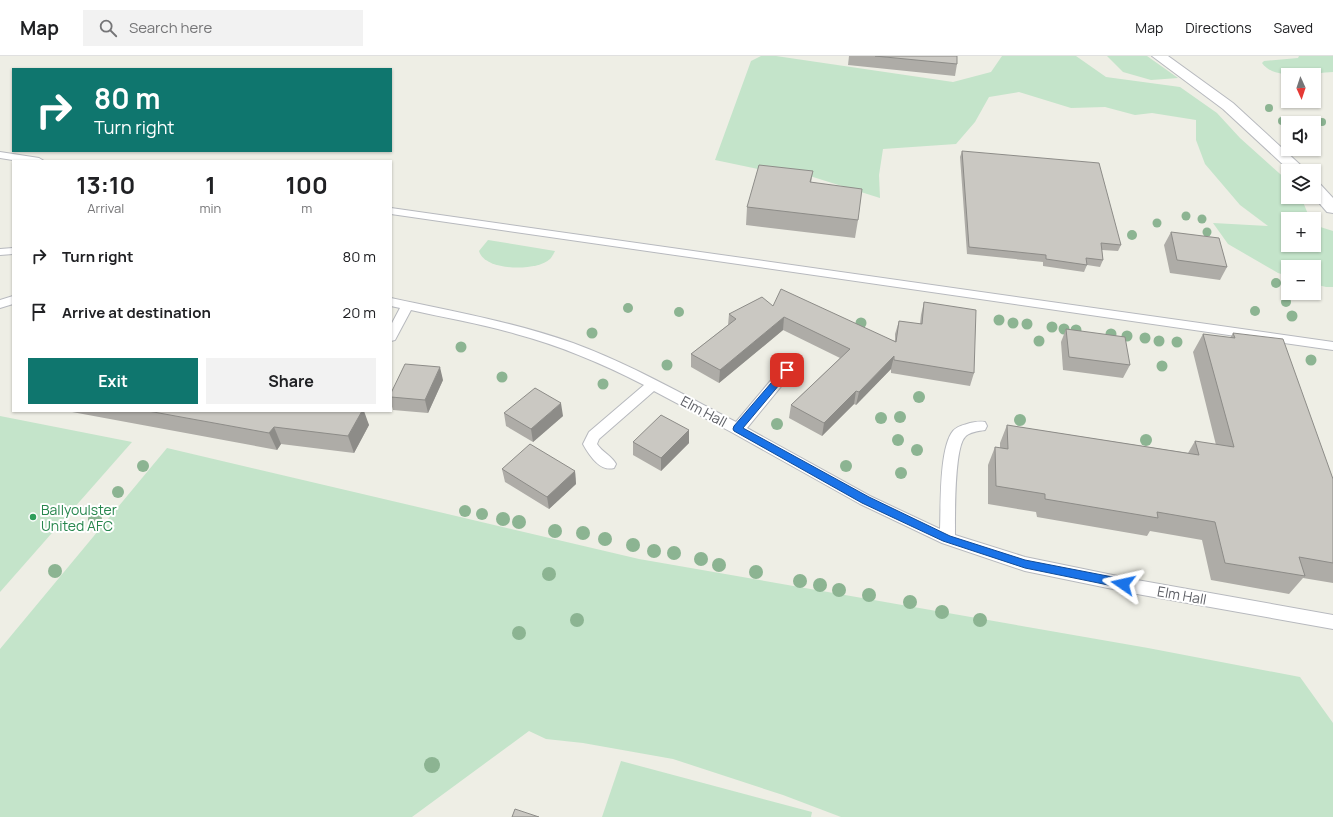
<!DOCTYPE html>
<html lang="en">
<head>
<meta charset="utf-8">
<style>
	:root { --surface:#fff; --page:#f2f2f2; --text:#202124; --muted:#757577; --line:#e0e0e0; --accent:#0f766e }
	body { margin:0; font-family:Manrope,sans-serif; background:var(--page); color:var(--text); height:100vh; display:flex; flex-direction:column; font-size:15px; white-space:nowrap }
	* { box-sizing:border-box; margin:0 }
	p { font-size:13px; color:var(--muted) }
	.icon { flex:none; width:22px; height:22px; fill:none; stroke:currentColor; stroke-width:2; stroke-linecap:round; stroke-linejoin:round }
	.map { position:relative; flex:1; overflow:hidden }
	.details { position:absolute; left:12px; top:104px; width:380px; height:252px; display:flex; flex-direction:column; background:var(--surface); border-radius:0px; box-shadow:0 1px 3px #0004 }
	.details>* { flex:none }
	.banner { position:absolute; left:12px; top:12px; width:380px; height:84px; border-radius:0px; box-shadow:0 1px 3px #0004; background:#0f766e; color:#fff; overflow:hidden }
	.needle { width:26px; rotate:177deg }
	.buttons { position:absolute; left:1281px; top:12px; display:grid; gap:8px }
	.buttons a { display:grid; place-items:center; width:40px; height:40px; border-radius:0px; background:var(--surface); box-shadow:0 1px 3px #0004; font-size:20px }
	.pin { position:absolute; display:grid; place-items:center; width:34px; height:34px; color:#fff; margin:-17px; border-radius:8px; box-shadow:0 2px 6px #0006 }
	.me { position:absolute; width:44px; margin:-22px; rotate:281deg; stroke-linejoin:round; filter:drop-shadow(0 0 3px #0008) }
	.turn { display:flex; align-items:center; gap:14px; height:84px; padding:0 16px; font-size:18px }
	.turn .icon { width:52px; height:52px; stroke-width:2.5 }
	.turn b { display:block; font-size:28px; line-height:34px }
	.eta { display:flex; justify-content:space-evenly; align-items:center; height:68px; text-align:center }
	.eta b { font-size:24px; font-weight:700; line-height:28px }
	.action { display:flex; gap:8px; margin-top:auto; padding:8px 16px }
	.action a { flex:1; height:46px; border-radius:0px; background:var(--accent); color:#fff; font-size:16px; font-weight:700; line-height:46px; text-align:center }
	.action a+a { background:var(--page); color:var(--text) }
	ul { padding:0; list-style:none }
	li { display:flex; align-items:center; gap:12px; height:56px; padding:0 16px }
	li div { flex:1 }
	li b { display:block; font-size:15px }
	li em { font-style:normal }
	header { display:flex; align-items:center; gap:24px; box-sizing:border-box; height:56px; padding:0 20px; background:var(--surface); border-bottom:1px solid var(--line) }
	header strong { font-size:19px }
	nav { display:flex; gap:22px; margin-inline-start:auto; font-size:14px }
	.search { width:280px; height:36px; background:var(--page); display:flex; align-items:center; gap:10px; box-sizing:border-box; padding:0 14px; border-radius:0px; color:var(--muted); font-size:15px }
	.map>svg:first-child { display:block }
	.green { fill:#c4e4ca }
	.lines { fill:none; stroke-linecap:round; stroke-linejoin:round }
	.service-casing { stroke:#b7b9be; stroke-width:2 }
	.tertiary-casing { stroke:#b7b9be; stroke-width:2 }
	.service { fill:#fff; fill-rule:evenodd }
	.tertiary { fill:#fff; fill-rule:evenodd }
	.tree { fill:#8cb492 }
	.wall { fill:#aeaca7 }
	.shaded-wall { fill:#8d8c88 }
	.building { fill:#cac8c2; stroke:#8d8c88 }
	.route { fill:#1a73e8; stroke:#114b97 }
	.leisure-dot { fill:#2e9e5b; stroke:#fff; stroke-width:1.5 }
	.labels { text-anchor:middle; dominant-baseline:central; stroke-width:4; stroke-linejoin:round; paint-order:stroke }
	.street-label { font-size:14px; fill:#5d5f65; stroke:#fff }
	.leisure-label { font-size:14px; fill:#27864d; stroke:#fff; text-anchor:start }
</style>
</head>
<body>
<header>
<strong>Map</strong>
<div class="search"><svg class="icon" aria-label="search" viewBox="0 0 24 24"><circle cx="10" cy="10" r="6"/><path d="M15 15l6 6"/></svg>Search here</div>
<nav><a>Map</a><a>Directions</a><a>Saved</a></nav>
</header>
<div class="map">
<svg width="1333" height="761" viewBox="0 0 1333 761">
	<rect width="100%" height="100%" fill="#eeeee5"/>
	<g class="green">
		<polygon points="761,0 776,0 953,26 991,16 1002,0 1076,0 1106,21 1180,31 1217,57 1240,82 1288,125 1288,141 1301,141 1310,163 1288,163 1288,189 1314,189 1314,169 1333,175 1333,231 1326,231 1314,228 1314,211 1288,211 1288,220 1278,217 1228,188 1213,167 1268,170 1240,149 1205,108 1196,84 1196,64 1152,57 1135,59 1105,51 1071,52 1019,36 989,41 975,66 956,88 883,93 879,119 880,142 813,121 786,119 715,104 751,5"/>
		<polygon points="1107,0 1147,0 1178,22 1151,24 1123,16"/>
		<path d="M 1299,0 L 1333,0 L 1333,16 C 1314,17 1274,25 1262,7 L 1264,5 L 1298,2 Z"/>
		<path d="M 488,184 L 555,195 C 554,197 552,201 550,203 C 536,216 484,215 479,195 Z"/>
		<polygon points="0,360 132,386 0,536"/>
		<polygon points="167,392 639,503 1148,592 1300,621 1333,667 1333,761 841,761 783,739 673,703 583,687 546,683 529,675 412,761 0,761 0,593"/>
		<polygon points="621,705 812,756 811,761 602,761"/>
	</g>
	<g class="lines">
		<g class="service-casing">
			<g id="service">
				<polygon points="0,96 39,102 44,105 19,105 0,102"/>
				<polygon points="391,152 1333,286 1333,294 391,158"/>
				<polygon points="13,192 13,198 0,199 0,193"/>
				<polygon points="13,240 13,248 0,252 0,244"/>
				<path d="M 391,242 C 451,255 514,266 573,287 C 630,308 682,338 736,366 L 782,311 L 787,310 L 792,311 L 794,314 L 792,317 L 747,372 L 870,440 L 940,473 C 941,450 939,392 953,375 C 957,370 964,369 970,367 C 975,366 979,365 985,366 L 987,370 L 985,374 C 979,375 969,376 965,381 C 954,392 955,462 955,479 L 1025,501 L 1137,524 L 1333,559 L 1333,573 L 1137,538 L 1025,515 L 942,487 L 860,448 L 733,377 L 654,335 L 599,383 L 597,388 C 602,396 612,400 616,408 L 614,412 C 600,416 589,399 583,388 L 589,376 L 644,329 C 603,308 561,290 516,278 C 482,268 446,262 411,254 L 395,284 L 391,285 L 391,269 L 400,252 L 391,250 Z"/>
			</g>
		</g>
		<g class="tertiary-casing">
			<g id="tertiary">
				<polygon points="1152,0 1168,0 1233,47 1307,115 1290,115 1223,53"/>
				<polygon points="1314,126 1320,128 1333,142 1333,157 1327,156 1314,141"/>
			</g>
		</g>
		<use href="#service" class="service"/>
		<use href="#tertiary" class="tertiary"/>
	</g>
	<g class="tree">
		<circle cx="1269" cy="52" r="4"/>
		<circle cx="1282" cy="65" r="4"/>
		<circle cx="1322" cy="66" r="4"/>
		<circle cx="1186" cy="160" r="4.5"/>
		<circle cx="1202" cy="163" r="4.5"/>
		<circle cx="1157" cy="167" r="4.5"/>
		<circle cx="1207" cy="176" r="4.5"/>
		<circle cx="1132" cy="179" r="5"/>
		<circle cx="1276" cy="227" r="5"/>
		<circle cx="1286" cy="246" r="5"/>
		<circle cx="628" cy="252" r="5"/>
		<circle cx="1255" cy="255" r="5"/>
		<circle cx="679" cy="256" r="5"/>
		<circle cx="1292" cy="260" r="5.5"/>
		<circle cx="999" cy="264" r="5.5"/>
		<circle cx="861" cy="267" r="5.5"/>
		<circle cx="1013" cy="267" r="5.5"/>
		<circle cx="1027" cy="268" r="5.5"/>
		<circle cx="1052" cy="271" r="5.5"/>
		<circle cx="1064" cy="273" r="5.5"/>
		<circle cx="1076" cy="274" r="5.5"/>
		<circle cx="592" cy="277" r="5.5"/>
		<circle cx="1111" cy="278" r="5.5"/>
		<circle cx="1127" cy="280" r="5.5"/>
		<circle cx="1145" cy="282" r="5.5"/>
		<circle cx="1039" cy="285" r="5.5"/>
		<circle cx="1159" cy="285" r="5.5"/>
		<circle cx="1177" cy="286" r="5.5"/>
		<circle cx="461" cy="291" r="5.5"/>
		<circle cx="1311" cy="304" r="5.5"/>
		<circle cx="667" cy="309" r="5.5"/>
		<circle cx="1162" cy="310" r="5.5"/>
		<circle cx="502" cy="321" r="5.5"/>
		<circle cx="603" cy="328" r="5.5"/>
		<circle cx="919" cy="341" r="6"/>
		<circle cx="900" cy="361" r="6"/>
		<circle cx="881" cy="362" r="6"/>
		<circle cx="1020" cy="364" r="6"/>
		<circle cx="777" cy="368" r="6"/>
		<circle cx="898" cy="384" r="6"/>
		<circle cx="1146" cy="384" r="6"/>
		<circle cx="917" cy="394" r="6"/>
		<circle cx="143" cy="410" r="6"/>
		<circle cx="846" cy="410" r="6"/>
		<circle cx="901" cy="417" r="6"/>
		<circle cx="118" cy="436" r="6"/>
		<circle cx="465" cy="455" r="6"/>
		<circle cx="482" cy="458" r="6"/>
		<circle cx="95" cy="463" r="7"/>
		<circle cx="503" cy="463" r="7"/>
		<circle cx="519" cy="466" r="7"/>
		<circle cx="555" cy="475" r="7"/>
		<circle cx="583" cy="477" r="7"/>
		<circle cx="605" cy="483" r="7"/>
		<circle cx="633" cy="489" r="7"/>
		<circle cx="654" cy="495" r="7"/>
		<circle cx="674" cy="497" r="7"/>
		<circle cx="701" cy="503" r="7"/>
		<circle cx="719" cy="509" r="7"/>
		<circle cx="55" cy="515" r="7"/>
		<circle cx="756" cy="516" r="7"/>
		<circle cx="549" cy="518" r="7"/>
		<circle cx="800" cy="525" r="7"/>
		<circle cx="820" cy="529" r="7"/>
		<circle cx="839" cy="534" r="7"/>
		<circle cx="869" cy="539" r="7"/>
		<circle cx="910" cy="546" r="7"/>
		<circle cx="942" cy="556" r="7"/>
		<circle cx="577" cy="564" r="7"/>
		<circle cx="980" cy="564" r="7"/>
		<circle cx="519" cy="577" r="7"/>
		<circle cx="432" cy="709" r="8"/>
	</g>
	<g class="wall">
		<polygon points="849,0 957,0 957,8 955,20 848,9"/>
		<polygon points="962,95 1121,189 1118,195 1102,194 1103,204 1100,211 1087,209 1084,216 1043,210 1043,206 967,198 960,101"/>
		<polygon points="813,115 811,127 858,164 855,182 746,169 747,151"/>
		<polygon points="1171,176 1227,211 1220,224 1170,217 1164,189"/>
		<polygon points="924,246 974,317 970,330 891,317 891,313 856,349 854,348 822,380 789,362 791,349 840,302 783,274 719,327 691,311 691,298 728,269 729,258 773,250 895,285 895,278 899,265 920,268 921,259"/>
		<polygon points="1066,273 1130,309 1123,322 1063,314 1061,286"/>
		<polygon points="1233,277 1333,423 1333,527 1303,522 1289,538 1211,524 1202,484 1150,475 1147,480 1037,461 1036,456 988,448 988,409 995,391 1000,392 1000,387 1007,369 1188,397 1195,385 1216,389 1193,296 1203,278 1230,282"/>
		<polygon points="443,324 428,357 393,354 391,347 391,337"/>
		<polygon points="71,355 362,355 369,369 354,397 281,388 277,394 72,356"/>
		<polygon points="504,357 563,360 533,386 506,370"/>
		<polygon points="633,386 689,387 661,415 633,399"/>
		<polygon points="502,413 575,415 576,428 549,453 505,426"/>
	</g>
	<g class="shaded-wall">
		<polygon points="784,261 783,274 719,327 720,314"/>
		<polygon points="894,300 891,313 856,349 859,336"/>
		<polygon points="440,311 443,324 428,357 425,344"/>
		<polygon points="856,335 854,348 822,380 824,367"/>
		<polygon points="561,347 563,360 533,386 531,373"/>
		<polygon points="362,355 364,355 369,369 354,397 348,380"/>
		<polygon points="274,371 281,388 277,394 269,377"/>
		<polygon points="689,374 689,387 661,415 661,402"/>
		<polygon points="575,415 576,428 549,453 547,441"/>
	</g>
	<g class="building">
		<polygon points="875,0 957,0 957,8"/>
		<polygon points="962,95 1099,107 1121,189 1101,187 1103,204 1086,202 1087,209 1046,203 1046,199 969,191"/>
		<polygon points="759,109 813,115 810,126 862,133 858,164 747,151"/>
		<polygon points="1171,176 1219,182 1227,211 1177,204"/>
		<polygon points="781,233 896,286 899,265 922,268 924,246 976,254 974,317 894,304 894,300 859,336 856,335 824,367 791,349 850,293 784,261 720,314 691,298 736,263 729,258 762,241 773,250"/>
		<polygon points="1066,273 1125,281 1130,309 1069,301"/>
		<polygon points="1233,277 1283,283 1333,423 1333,507 1299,501 1305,520 1225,507 1215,466 1157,456 1158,462 1045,443 1045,438 996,430 995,391 1008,393 1007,369 1199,399 1195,385 1234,391 1203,278 1235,282"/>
		<polygon points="405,308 440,311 425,344 391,341 391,337"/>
		<polygon points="535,332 561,347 531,373 504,357"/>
		<polygon points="148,355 362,355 348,380 274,371 269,377"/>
		<polygon points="661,359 689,374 661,402 633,386"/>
		<polygon points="530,388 575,415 547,441 502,413"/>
		<polygon points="515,753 539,761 512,761"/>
	</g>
	<polygon class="route" points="787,311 791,314 790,316 743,372 869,441 950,480 1025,504 1123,523 1126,525 1128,528 1126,531 1123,532 1025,512 943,485 862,447 734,375 733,373 734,370 784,312"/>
	<circle class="leisure-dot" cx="33" cy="461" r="4"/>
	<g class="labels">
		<g class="street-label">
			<text transform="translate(704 355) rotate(28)">Elm Hall</text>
			<text transform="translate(1182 539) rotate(10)">Elm Hall</text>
		</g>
		<g class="leisure-label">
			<text x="41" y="453">Ballyoulster<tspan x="41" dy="16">United AFC</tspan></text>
		</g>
	</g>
</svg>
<div class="buttons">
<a><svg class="needle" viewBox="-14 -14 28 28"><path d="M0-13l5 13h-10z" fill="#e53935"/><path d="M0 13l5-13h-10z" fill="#757577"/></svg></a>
<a><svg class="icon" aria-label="sound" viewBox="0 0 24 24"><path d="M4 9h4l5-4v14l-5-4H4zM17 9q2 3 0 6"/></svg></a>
<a><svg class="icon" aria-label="layers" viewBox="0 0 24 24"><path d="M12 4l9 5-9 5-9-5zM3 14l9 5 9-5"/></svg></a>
<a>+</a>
<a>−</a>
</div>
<div class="pin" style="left:787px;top:314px;background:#d93025"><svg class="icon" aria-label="arrive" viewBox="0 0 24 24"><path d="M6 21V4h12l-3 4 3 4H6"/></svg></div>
<svg class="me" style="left:1123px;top:528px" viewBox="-20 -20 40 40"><path d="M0-17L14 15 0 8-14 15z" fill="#1a73e8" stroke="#fff" stroke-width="4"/></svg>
<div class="banner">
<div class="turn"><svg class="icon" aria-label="right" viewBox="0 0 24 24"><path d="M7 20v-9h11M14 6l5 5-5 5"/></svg><div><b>80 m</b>Turn right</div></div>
</div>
<section class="details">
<div class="eta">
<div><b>13:10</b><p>Arrival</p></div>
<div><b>1</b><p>min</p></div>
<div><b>100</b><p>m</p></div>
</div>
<ul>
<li><svg class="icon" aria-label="right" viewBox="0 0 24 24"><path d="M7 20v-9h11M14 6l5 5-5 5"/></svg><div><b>Turn right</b></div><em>80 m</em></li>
<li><svg class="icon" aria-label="arrive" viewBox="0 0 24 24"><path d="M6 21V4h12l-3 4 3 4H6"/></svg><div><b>Arrive at destination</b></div><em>20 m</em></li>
</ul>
<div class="action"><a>Exit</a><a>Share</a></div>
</section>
</div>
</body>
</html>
